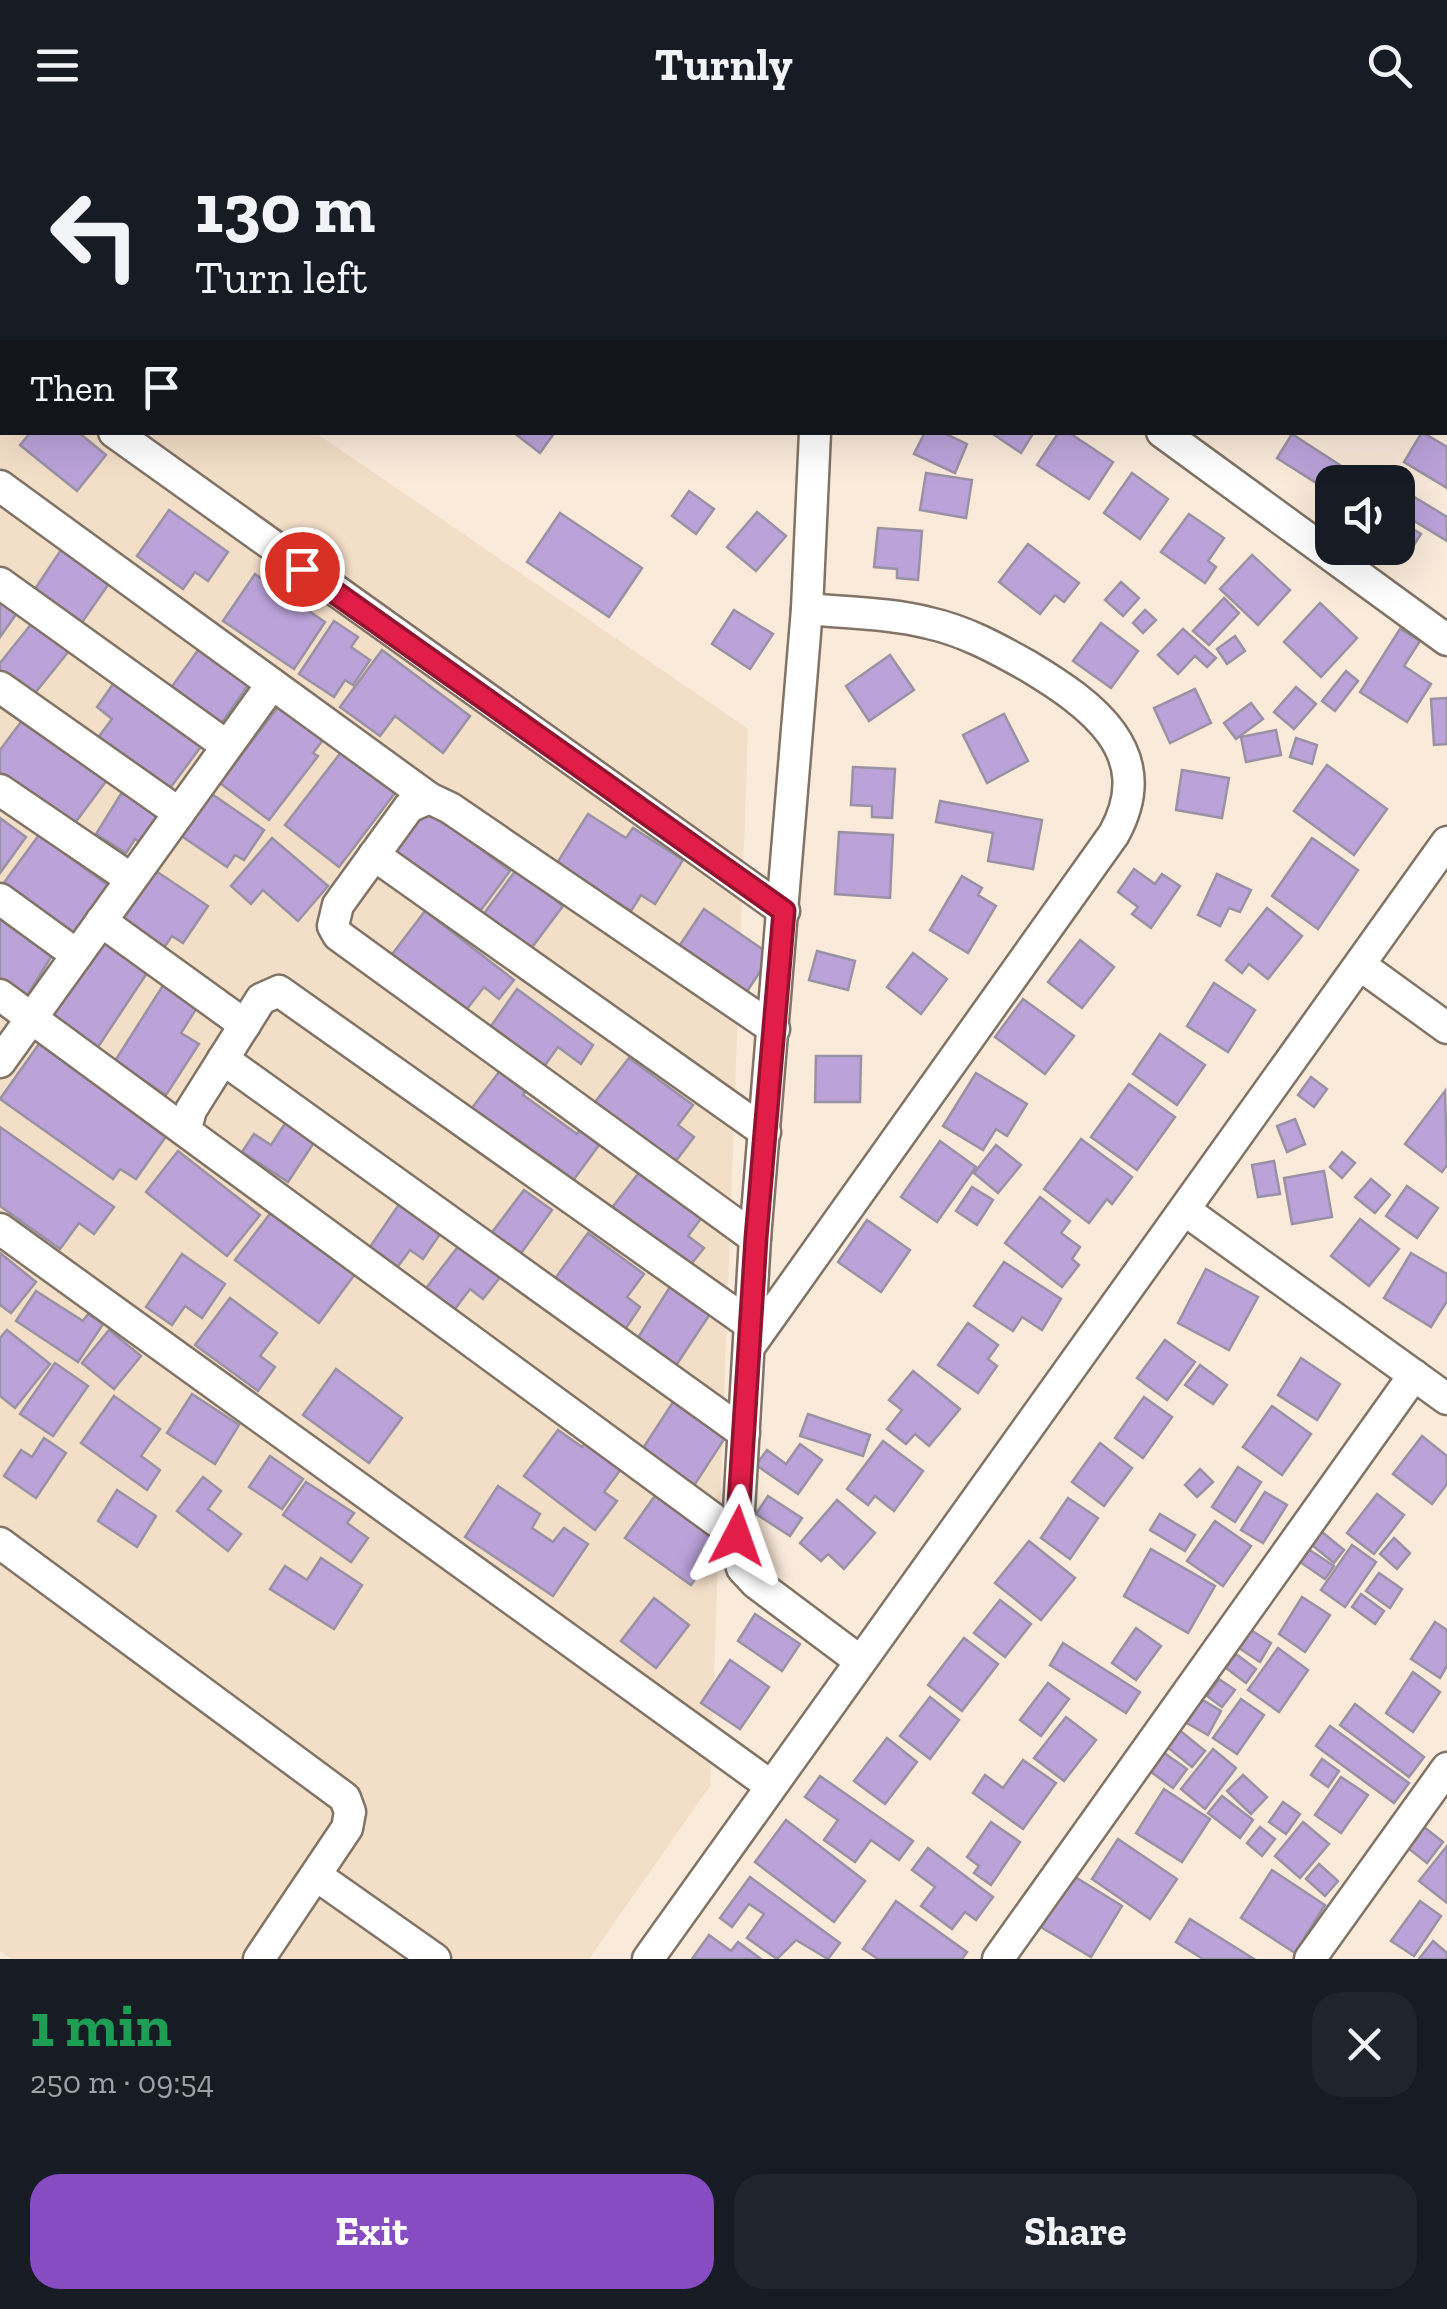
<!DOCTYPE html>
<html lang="en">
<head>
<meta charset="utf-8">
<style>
	:root { --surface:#171b24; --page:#20242c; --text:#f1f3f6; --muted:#9ea1a6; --accent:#874cc2 }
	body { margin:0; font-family:"Zilla Slab",serif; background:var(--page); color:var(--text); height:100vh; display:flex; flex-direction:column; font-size:38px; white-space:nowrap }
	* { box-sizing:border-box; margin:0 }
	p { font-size:32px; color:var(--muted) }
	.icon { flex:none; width:55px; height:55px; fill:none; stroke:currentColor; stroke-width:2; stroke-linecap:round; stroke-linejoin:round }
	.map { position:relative; height:1829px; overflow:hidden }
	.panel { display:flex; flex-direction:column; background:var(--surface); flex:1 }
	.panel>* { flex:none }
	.hud { position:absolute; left:0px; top:0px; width:1448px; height:305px; box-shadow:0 10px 40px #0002; background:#171b24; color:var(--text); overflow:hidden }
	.tools { position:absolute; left:1315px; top:335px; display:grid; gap:20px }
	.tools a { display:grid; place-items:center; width:100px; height:100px; border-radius:20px; background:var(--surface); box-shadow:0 10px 40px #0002; font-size:50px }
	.pin { position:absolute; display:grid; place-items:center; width:85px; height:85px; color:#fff; margin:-42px; border:5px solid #fff; border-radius:50%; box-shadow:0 2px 10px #0007 }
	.me { position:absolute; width:110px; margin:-55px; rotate:4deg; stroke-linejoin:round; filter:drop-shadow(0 0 8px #0008) }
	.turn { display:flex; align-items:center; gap:35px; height:210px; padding:0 30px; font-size:45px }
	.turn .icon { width:130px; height:130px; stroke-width:2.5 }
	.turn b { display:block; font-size:70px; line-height:85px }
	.then { display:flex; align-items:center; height:95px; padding:0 30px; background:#0003; gap:20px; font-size:38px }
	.round { display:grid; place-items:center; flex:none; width:105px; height:105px; border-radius:30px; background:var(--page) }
	.head { display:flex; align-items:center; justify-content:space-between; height:170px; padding:0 30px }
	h1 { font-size:60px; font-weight:700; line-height:75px; color:#1e9e55 }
	.button { display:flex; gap:20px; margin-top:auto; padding:20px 30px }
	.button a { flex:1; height:115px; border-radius:30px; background:var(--accent); color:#fff; font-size:40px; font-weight:700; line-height:115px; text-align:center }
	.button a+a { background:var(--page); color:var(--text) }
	header { display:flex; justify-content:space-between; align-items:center; height:130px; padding:0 30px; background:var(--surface); font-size:45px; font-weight:700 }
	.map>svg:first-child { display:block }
	.built { fill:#f3dec8 }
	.building { fill:#bba3da; stroke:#9992a4; stroke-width:2.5 }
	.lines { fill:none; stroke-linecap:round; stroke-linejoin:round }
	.street-casing { stroke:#817365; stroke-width:35 }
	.street { stroke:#fff; stroke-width:30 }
	.route-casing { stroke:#92132f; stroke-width:25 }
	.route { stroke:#e11d48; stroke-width:18 }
</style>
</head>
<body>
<header><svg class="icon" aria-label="menu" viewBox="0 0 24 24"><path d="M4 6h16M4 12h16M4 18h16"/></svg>Turnly<svg class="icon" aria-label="search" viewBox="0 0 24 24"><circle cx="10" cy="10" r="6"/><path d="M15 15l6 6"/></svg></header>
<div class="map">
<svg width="1447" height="1829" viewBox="0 0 1447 1829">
	<rect width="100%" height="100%" fill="#faeada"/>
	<polygon class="built" points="0,85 2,302 316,303 748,599 710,1656 589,1829 11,1829 0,1821"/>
	<g class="building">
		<polygon points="31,302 78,302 106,325 77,361 20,315"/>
		<polygon points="513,302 555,302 540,323"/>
		<polygon points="925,302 942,302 967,314 955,343 914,324"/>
		<polygon points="990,302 1034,302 1021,323"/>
		<polygon points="1059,302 1068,302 1113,332 1089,369 1037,335"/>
		<polygon points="1422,302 1447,317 1447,358 1404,332"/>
		<polygon points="1292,304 1366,352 1332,352 1332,363 1277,328"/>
		<polygon points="926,343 972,350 966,388 920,380"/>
		<polygon points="1132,343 1168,369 1140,409 1104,383"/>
		<polygon points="1398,357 1447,387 1447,411 1398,381"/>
		<polygon points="689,361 714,379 696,404 672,386"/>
		<polygon points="169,380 228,422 208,451 195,442 183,459 137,426"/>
		<polygon points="757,382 786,406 756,441 727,417"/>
		<polygon points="560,383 642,438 609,487 527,432"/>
		<polygon points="1189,384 1224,408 1208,431 1216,437 1205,453 1161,422"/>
		<polygon points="1403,393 1421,404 1410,421 1398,414"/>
		<polygon points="878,398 922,401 918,450 897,448 897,439 874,437"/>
		<polygon points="67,411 115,445 80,495 33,462"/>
		<polygon points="1028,414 1079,453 1064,472 1055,465 1040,484 999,452"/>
		<polygon points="1252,425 1290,460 1258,495 1220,459"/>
		<polygon points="255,444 325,492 294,539 223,491"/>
		<polygon points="1121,452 1139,468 1123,486 1105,470"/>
		<polygon points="1224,468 1239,483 1209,515 1193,501"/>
		<polygon points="0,471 17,483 0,507"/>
		<polygon points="1320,473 1357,508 1321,547 1284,512"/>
		<polygon points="734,480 773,504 750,539 712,514"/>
		<polygon points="1145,480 1156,490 1143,503 1133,493"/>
		<polygon points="334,491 358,507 351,517 370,530 353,555 345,550 334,567 299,544"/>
		<polygon points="33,492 69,521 27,573 0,550 0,533"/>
		<polygon points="1101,493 1138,521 1111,558 1073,531"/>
		<polygon points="1183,499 1216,528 1207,537 1195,526 1178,544 1158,525"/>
		<polygon points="1400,499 1420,511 1404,536 1431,554 1407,592 1360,562"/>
		<polygon points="1235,506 1245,521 1227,534 1217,519"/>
		<polygon points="204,512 254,547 218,598 168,562"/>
		<polygon points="382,520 470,586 443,623 395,586 380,606 340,577"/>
		<polygon points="890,525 914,560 869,591 846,556"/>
		<polygon points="1346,541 1358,551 1335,581 1322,571"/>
		<polygon points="118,547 205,611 165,665 94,613 112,589 97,577"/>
		<polygon points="1296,557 1316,574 1294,599 1274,582"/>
		<polygon points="1195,559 1211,593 1170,613 1154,578"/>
		<polygon points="1447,568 1447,614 1434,615 1431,569"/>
		<polygon points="1251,573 1263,589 1236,609 1224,593"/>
		<polygon points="279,576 323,610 313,623 318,626 269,690 220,653"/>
		<polygon points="1004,584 1028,631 987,653 963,605"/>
		<polygon points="24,588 107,650 69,701 0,649 0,620"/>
		<polygon points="1276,600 1281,625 1246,632 1241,607"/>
		<polygon points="1296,608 1317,615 1312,634 1290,627"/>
		<polygon points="342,621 395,663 339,737 285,695"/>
		<polygon points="1327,635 1387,679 1354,725 1294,681"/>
		<polygon points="853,637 895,639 892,688 872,687 872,676 851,675"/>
		<polygon points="1182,640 1229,648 1222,688 1176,680"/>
		<polygon points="124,659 165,685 146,716 135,709 126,723 96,704"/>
		<polygon points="209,662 264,700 244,730 235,725 227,737 180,705"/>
		<polygon points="940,671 1042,690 1033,739 988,731 993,703 936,692"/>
		<polygon points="423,676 510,741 478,784 391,720"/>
		<polygon points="588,684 626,708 633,698 683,730 655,774 641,765 631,781 557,733"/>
		<polygon points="0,688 26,707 0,743"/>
		<polygon points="839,702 893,705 890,768 835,764"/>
		<polygon points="39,705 113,759 78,808 3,754"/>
		<polygon points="272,708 328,756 298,791 263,760 251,774 231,756"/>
		<polygon points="1312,708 1358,740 1318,799 1272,766"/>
		<polygon points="150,737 208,776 183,813 172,806 163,819 116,787"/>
		<polygon points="1134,739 1155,754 1162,744 1180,756 1151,798 1132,784 1138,777 1118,762"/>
		<polygon points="516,740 563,776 530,820 483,785"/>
		<polygon points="1217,744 1251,760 1240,782 1229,778 1220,796 1198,785"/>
		<polygon points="962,746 982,758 978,765 996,776 968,823 930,800"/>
		<polygon points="1267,778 1302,806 1268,849 1249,834 1242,843 1226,830"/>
		<polygon points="704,779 771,825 746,863 678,818"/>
		<polygon points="0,780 58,816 23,872 0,858"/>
		<polygon points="425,781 514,850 499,869 484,857 463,884 390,827"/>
		<polygon points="100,807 149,840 98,917 49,884"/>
		<polygon points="1080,810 1114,837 1082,878 1048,852"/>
		<polygon points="817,821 855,831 848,860 809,850"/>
		<polygon points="913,823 947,849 921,884 887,857"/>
		<polygon points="1214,853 1255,880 1228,922 1187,896"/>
		<polygon points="164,854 198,876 181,903 199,914 166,965 115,931"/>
		<polygon points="517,859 593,915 581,934 558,917 543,938 489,899"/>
		<polygon points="1023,869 1074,906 1045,944 995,907"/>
		<polygon points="1160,904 1205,935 1177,975 1133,944"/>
		<polygon points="39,914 167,1005 136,1049 120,1039 113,1049 0,969"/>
		<polygon points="816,926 861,926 860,972 815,972"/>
		<polygon points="629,928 693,975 678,995 694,1007 675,1032 595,972"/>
		<polygon points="502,938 529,957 523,965 577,1004 582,996 602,1011 569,1056 469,982"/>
		<polygon points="976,943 1027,974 1007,1006 996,999 983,1020 943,996"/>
		<polygon points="1311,947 1327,959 1314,977 1298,965"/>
		<polygon points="1129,954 1175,987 1137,1040 1091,1007"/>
		<polygon points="1445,961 1447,1035 1442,1042 1405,1014"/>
		<polygon points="1295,989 1305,1014 1287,1022 1277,996"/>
		<polygon points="286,992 315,1011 288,1052 242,1022 254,1004 271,1015"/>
		<polygon points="0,997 114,1077 94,1104 79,1093 60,1119 0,1076"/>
		<polygon points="1081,1009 1132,1047 1112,1074 1107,1069 1089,1093 1044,1059"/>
		<polygon points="940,1011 976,1037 937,1092 901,1067"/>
		<polygon points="996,1015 1021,1035 998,1063 974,1043"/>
		<polygon points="178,1021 260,1085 227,1126 146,1062"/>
		<polygon points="1342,1022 1355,1033 1342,1048 1330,1037"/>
		<polygon points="1274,1031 1280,1064 1258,1067 1252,1035"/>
		<polygon points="644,1036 705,1083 688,1106 704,1118 688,1138 611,1079"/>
		<polygon points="1324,1041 1332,1087 1292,1094 1284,1048"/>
		<polygon points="1371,1049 1390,1065 1375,1083 1355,1067"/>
		<polygon points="1407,1056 1438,1078 1417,1108 1386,1086"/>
		<polygon points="972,1057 993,1070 977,1095 956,1081"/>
		<polygon points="524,1060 552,1080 519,1126 490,1105"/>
		<polygon points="1040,1067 1070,1091 1061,1103 1080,1117 1072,1129 1079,1135 1062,1157 1005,1113"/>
		<polygon points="400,1073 442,1101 423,1129 410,1120 396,1139 368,1120"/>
		<polygon points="272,1081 355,1144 319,1193 235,1130"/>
		<polygon points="1360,1089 1399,1119 1369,1156 1331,1126"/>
		<polygon points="867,1090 910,1120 881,1162 838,1132"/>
		<polygon points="588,1103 644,1144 627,1167 640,1177 624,1201 554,1150"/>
		<polygon points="460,1114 501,1146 483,1169 470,1159 452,1183 424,1161"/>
		<polygon points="0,1123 36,1152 11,1183 0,1175"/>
		<polygon points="1411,1123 1447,1144 1447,1171 1431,1197 1384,1168"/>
		<polygon points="182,1124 225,1154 202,1188 185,1176 172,1195 146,1177"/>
		<polygon points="1004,1132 1061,1169 1042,1200 1022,1187 1013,1201 974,1176"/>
		<polygon points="1206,1139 1258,1167 1229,1220 1178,1193"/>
		<polygon points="670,1157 710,1184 673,1240 634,1214"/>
		<polygon points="36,1161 83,1191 88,1184 103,1194 78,1232 16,1191"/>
		<polygon points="230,1168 277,1203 260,1226 275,1237 258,1261 195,1215"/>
		<polygon points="968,1193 998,1215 988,1229 997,1236 978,1263 938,1235"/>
		<polygon points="7,1200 50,1234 15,1278 0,1266 0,1208"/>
		<polygon points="109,1200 141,1226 114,1259 82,1233"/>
		<polygon points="1165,1210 1195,1232 1167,1270 1137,1248"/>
		<polygon points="1301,1228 1340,1254 1317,1290 1278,1265"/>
		<polygon points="55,1233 88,1256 53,1306 20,1284"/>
		<polygon points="1200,1235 1227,1255 1213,1274 1185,1255"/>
		<polygon points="336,1239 402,1288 369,1333 303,1285"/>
		<polygon points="913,1241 960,1279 929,1316 915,1304 906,1314 887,1299 902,1280 889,1270"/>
		<polygon points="192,1264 239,1295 215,1334 167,1303"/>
		<polygon points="114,1266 160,1299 141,1326 160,1340 147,1360 81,1313"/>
		<polygon points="1144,1267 1172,1287 1143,1328 1115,1308"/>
		<polygon points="675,1269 728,1303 693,1357 640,1323"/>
		<polygon points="1272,1276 1311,1304 1282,1345 1243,1317"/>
		<polygon points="808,1284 870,1305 863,1326 800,1306"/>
		<polygon points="558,1300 582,1317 586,1312 621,1339 604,1362 617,1371 595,1400 524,1346"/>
		<polygon points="1422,1306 1447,1326 1447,1354 1432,1374 1393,1344"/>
		<polygon points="44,1308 66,1323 36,1368 4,1346 21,1320 32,1327"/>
		<polygon points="883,1311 923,1341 894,1381 875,1366 868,1375 847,1359"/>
		<polygon points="1100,1313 1132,1338 1104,1376 1072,1352"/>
		<polygon points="800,1314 822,1330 798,1364 756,1335 767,1320 786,1334"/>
		<polygon points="270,1326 303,1349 282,1379 249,1357"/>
		<polygon points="1238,1337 1261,1352 1235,1392 1212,1377"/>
		<polygon points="1200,1339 1213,1352 1197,1367 1185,1355"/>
		<polygon points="203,1347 221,1361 208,1379 241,1404 228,1421 177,1381"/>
		<polygon points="306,1352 354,1383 347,1393 368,1408 351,1432 283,1385"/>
		<polygon points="498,1356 540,1384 532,1398 553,1412 564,1398 588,1414 553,1466 465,1407"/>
		<polygon points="117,1360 156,1386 137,1417 98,1391"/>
		<polygon points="659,1360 708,1395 705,1401 721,1412 691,1455 625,1408"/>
		<polygon points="1265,1362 1287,1375 1263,1413 1241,1400"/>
		<polygon points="1377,1364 1404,1385 1374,1424 1347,1403"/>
		<polygon points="768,1366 802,1388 790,1406 756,1384"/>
		<polygon points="1068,1368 1098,1388 1070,1429 1041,1408"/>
		<polygon points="837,1370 875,1403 844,1439 828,1424 821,1431 800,1413"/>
		<polygon points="1160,1384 1195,1405 1185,1421 1150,1400"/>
		<polygon points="1215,1391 1251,1416 1223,1456 1187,1431"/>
		<polygon points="1322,1402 1344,1420 1334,1433 1312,1415"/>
		<polygon points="1394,1408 1410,1423 1397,1439 1380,1424"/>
		<polygon points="1029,1411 1075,1448 1041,1490 995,1453"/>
		<polygon points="1352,1415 1376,1432 1345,1477 1321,1460"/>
		<polygon points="1151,1419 1215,1456 1188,1503 1124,1466"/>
		<polygon points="1308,1419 1334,1436 1325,1449 1300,1432"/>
		<polygon points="321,1428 362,1455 334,1499 270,1459 285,1436 307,1450"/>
		<polygon points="1379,1443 1402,1459 1390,1478 1366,1461"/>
		<polygon points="1361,1464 1384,1481 1375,1494 1352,1477"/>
		<polygon points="1302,1467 1330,1485 1305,1522 1279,1504"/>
		<polygon points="654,1468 689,1495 656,1538 621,1511"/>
		<polygon points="1000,1470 1031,1494 1005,1527 974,1503"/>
		<polygon points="755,1484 800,1514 782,1541 738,1511"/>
		<polygon points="1435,1492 1447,1500 1447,1536 1440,1548 1411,1529"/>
		<polygon points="1136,1498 1161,1516 1136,1550 1112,1533"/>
		<polygon points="1251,1500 1271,1513 1260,1532 1239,1518"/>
		<polygon points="964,1508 998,1534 962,1581 928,1555"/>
		<polygon points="1063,1513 1140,1562 1126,1583 1050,1535"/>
		<polygon points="1278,1518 1308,1540 1279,1582 1248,1560"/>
		<polygon points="1236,1524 1256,1539 1246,1553 1226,1538"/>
		<polygon points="730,1530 769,1557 740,1599 701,1573"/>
		<polygon points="1413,1542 1440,1562 1413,1602 1386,1583"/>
		<polygon points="1219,1549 1235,1560 1222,1577 1207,1566"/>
		<polygon points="1048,1553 1069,1569 1041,1606 1020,1590"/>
		<polygon points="930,1567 959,1590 930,1629 900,1606"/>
		<polygon points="1201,1569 1221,1581 1208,1605 1187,1593"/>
		<polygon points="1241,1569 1264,1585 1237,1624 1213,1608"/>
		<polygon points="1355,1574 1424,1627 1409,1647 1340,1595"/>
		<polygon points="1066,1587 1096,1610 1064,1651 1034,1628"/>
		<polygon points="1330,1596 1409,1653 1394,1673 1316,1616"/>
		<polygon points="1178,1599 1205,1621 1192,1637 1166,1616"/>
		<polygon points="887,1608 917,1632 885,1674 854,1651"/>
		<polygon points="1213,1619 1236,1638 1205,1679 1181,1659"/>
		<polygon points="1160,1620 1187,1639 1173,1658 1147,1639"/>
		<polygon points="1322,1629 1339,1641 1328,1657 1311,1645"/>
		<polygon points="1023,1630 1056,1653 1023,1699 973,1663 985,1645 1003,1658"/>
		<polygon points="1243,1645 1267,1667 1251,1684 1227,1661"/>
		<polygon points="820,1646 913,1711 899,1730 871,1710 855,1732 824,1710 838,1690 805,1667"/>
		<polygon points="1341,1647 1368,1665 1341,1703 1315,1685"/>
		<polygon points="1164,1659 1210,1689 1182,1732 1136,1703"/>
		<polygon points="1222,1666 1253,1690 1240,1708 1208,1683"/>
		<polygon points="1283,1672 1300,1684 1286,1704 1269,1692"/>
		<polygon points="786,1690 865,1751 834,1792 755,1732"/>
		<polygon points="991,1692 1020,1712 991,1755 974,1743 979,1736 967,1727"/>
		<polygon points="1303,1692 1329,1714 1300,1748 1275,1726"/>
		<polygon points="1260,1697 1275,1709 1262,1726 1247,1713"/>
		<polygon points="1424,1697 1443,1712 1427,1733 1408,1718"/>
		<polygon points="1118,1709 1177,1749 1150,1789 1092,1749"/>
		<polygon points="1447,1716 1447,1773 1419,1751"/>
		<polygon points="928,1718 993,1767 976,1790 965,1782 952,1799 921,1776 935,1757 912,1740"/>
		<polygon points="1319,1734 1338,1751 1325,1766 1306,1749"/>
		<polygon points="1272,1740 1325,1775 1295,1823 1241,1788"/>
		<polygon points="1072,1745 1122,1776 1091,1827 1041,1797"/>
		<polygon points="750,1747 840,1813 828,1829 796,1810 777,1829 747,1808 764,1784 749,1774 732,1797 720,1788"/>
		<polygon points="896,1771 967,1822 962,1829 878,1829 863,1819"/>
		<polygon points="1420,1771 1441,1786 1414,1826 1391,1811"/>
		<polygon points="1190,1789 1254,1829 1203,1829 1176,1812"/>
		<polygon points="709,1805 731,1821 738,1812 761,1829 692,1829"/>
		<polygon points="1433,1811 1447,1823 1447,1829 1419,1829"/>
	</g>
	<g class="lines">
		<g class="street-casing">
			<g id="street">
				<polyline points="735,0 739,2"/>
				<polyline points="0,221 2,222"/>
				<polyline points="114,302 784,781"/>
				<polyline points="815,302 807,479 755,1108 737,1414 742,1438 756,1453 860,1531"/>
				<polyline points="1162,302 1447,510"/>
				<polyline points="0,356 429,668 450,678 774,899"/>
				<polyline points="0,453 227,616"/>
				<polyline points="0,557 179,683"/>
				<polyline points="0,660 131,749"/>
				<polyline points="429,668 409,677 338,775 333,796 338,805 755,1108"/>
				<polyline points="374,725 765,1002"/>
				<polyline points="0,769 77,825"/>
				<polyline points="101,791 245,895"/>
				<polyline points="1360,835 1447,898"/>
				<polyline points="0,865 737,1406"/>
				<polyline points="223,929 744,1303"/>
				<polyline points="0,932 272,554"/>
				<polyline points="186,998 191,980 261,869 279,861 751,1195"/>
				<polyline points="1186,1081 1447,1269"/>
				<polyline points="0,1099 771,1656"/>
				<path d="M 749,1217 L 1114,704 C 1159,622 1091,574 1028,536 C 996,518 965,501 929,493 C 890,483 847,483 807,479"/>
				<polyline points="0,1413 345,1668 350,1682 347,1698 259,1829"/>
				<polyline points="317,1746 435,1829"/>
				<polyline points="648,1829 1447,712"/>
				<polyline points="998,1829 1414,1245"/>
				<polyline points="1310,1829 1447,1638"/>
			</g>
		</g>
		<use href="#street" class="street"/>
	</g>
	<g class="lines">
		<g class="route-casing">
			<polyline id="route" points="302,439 784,781 756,1108 737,1406"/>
		</g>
		<use href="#route" class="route"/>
	</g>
</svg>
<div class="tools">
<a><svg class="icon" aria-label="sound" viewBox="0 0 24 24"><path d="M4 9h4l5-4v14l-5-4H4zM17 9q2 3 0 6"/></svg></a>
</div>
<div class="pin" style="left:302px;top:439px;background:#d93025"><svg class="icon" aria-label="arrive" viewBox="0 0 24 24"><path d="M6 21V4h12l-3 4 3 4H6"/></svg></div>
<svg class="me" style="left:737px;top:1406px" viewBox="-20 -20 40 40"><path d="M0-17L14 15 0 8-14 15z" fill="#e11d48" stroke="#fff" stroke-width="4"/></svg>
<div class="hud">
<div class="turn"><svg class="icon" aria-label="left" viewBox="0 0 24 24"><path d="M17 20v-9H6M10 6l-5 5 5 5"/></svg><div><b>130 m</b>Turn left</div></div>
<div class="then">Then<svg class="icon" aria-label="arrive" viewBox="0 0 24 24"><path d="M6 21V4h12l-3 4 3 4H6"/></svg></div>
</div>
</div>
<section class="panel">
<div class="head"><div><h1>1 min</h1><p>250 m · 09:54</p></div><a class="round"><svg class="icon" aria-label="close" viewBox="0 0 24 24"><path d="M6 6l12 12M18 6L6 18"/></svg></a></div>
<div class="button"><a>Exit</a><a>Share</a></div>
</section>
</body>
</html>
